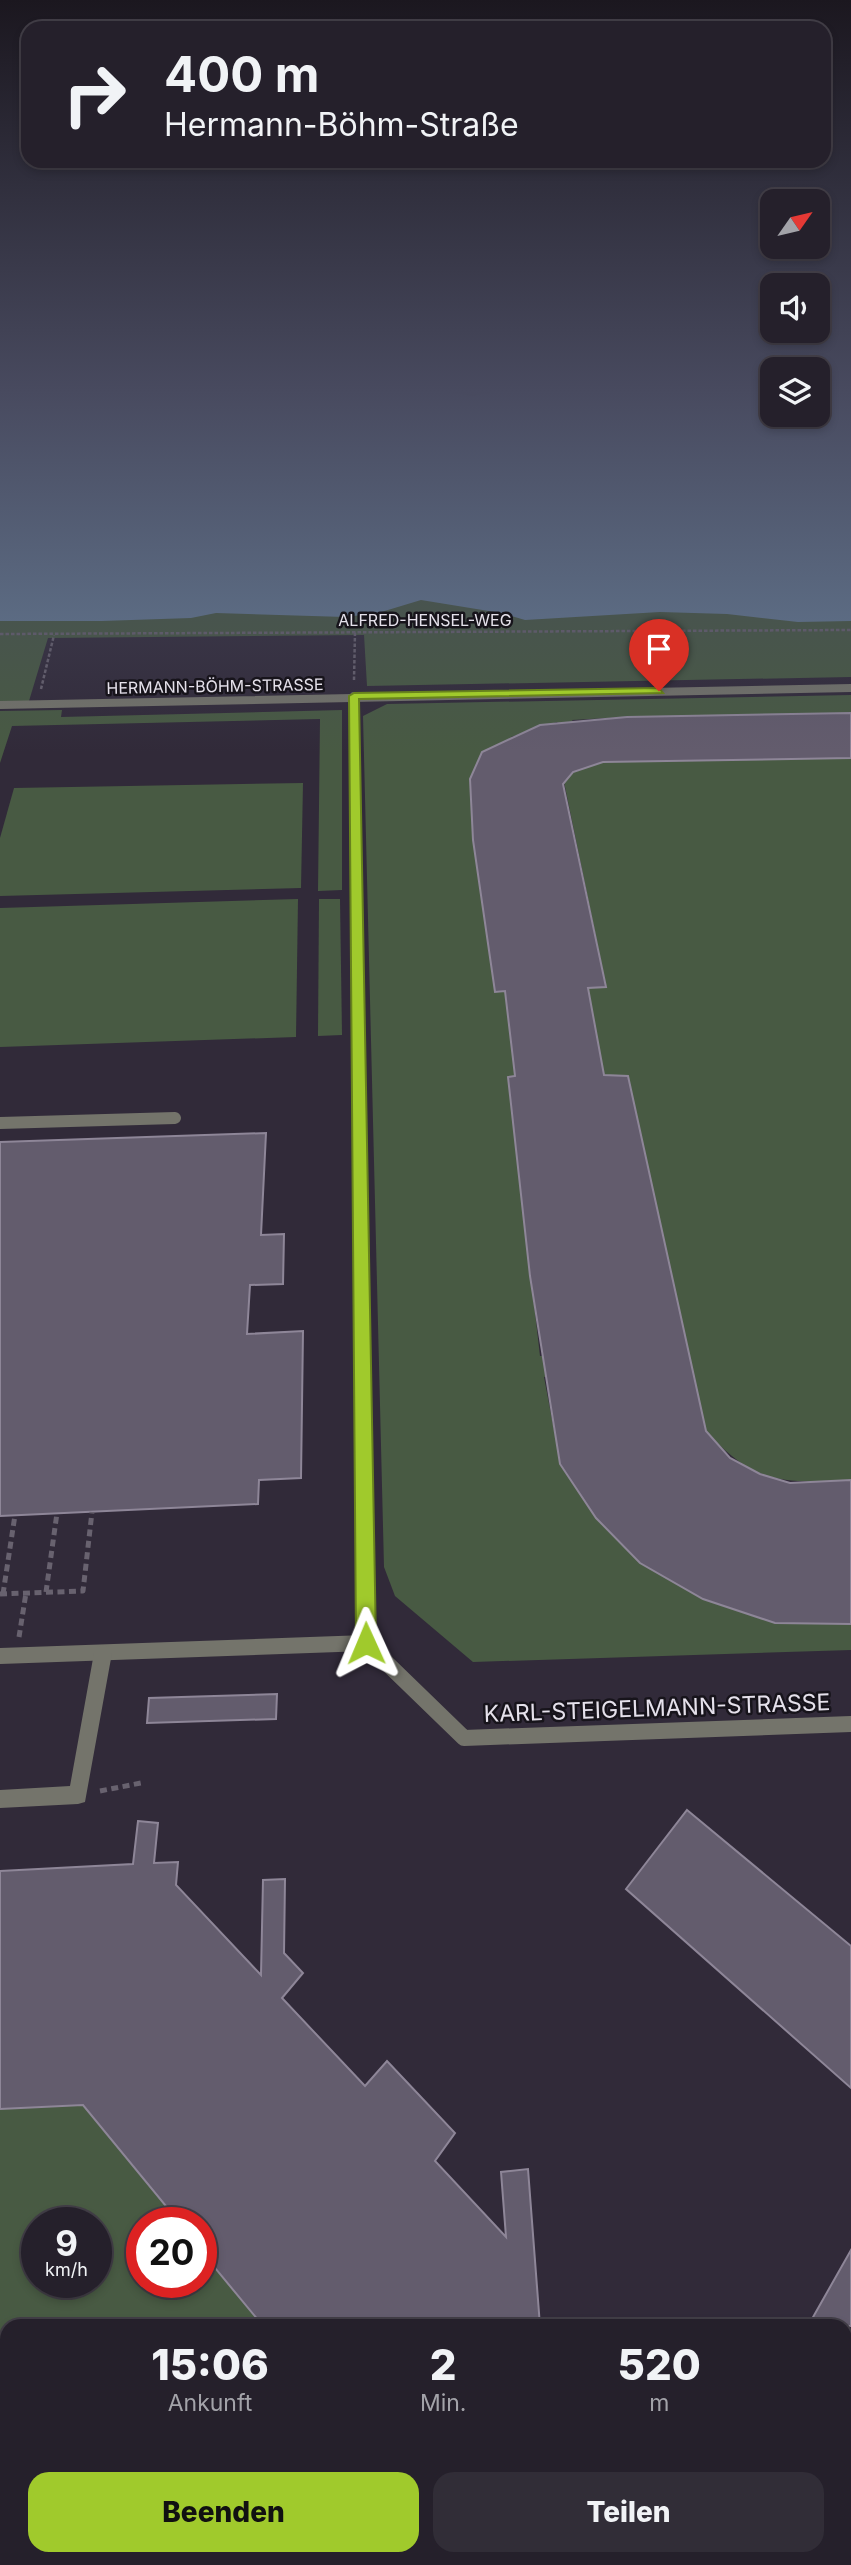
<!DOCTYPE html>
<html lang="de">
<head>
<meta charset="utf-8">
<style>
	:root { --surface:#25202b; --page:#312d37; --text:#f1f3f6; --muted:#a3a3a9; --line:#423e47; --accent:#a0ca2c }
	body { margin:0; font-family:Inter,sans-serif; background:var(--page); color:var(--text); height:100vh; display:flex; flex-direction:column; font-size:26px; white-space:nowrap }
	* { box-sizing:border-box; margin:0 }
	p { font-size:23px; color:var(--muted) }
	.icon { flex:none; width:38px; height:38px; fill:none; stroke:currentColor; stroke-width:2; stroke-linecap:round; stroke-linejoin:round }
	.map { position:relative; flex:1; overflow:hidden }
	.details { position:absolute; left:0px; top:2319px; width:852px; height:247px; display:flex; flex-direction:column; background:var(--surface); border-radius:21px 21px 0 0; box-shadow:0 4px 10px #0003,0 0 0 2px var(--line) }
	.details>* { flex:none }
	.top-card { position:absolute; left:21px; top:21px; width:810px; height:147px; border-radius:21px; box-shadow:0 4px 10px #0003,0 0 0 2px var(--line); background:#25202b; color:var(--text); overflow:hidden }
	.needle { width:46px; rotate:56deg }
	.controls { position:absolute; left:760px; top:189px; display:grid; gap:14px }
	.controls a { display:grid; place-items:center; width:70px; height:70px; border-radius:14px; background:var(--surface); box-shadow:0 4px 10px #0003,0 0 0 2px var(--line); font-size:35px }
	.speed { position:absolute; left:21px; top:2207px; display:flex; gap:14px; font-size:35px; font-weight:700; text-align:center }
	.speed>* { display:grid; place-content:center; width:91px; height:91px; border-radius:50%; background:var(--surface); box-shadow:0 4px 10px #0003,0 0 0 2px var(--line); line-height:1 }
	.speed small { font-size:18px; font-weight:400 }
	.speed .limit { border:10px solid #d22; background:#fff; color:#111 }
	.pin { position:absolute; display:grid; place-items:center; width:60px; height:60px; color:#fff; margin:-72px -30px; border-radius:50% 50% 50% 0; rotate:-45deg; box-shadow:0 0 7px #0007 }
	.pin .icon { rotate:45deg }
	.me { position:absolute; width:77px; margin:-38px; rotate:359deg; stroke-linejoin:round; filter:drop-shadow(0 0 5px #0008) }
	.turn { display:flex; align-items:center; gap:24px; height:147px; padding:0 28px; font-size:32px }
	.turn .icon { width:91px; height:91px; stroke-width:2.5 }
	.turn b { display:block; font-size:49px; line-height:60px }
	.eta { display:flex; justify-content:space-evenly; align-items:center; height:119px; text-align:center }
	.eta b { font-size:42px; font-weight:800; line-height:49px }
	.action { display:flex; gap:14px; margin-top:auto; padding:14px 28px }
	.action a { flex:1; height:80px; border-radius:21px; background:var(--accent); color:#111; font-size:28px; font-weight:800; line-height:80px; text-align:center }
	.action a+a { background:var(--page); color:var(--text) }
	.map>svg:first-child { display:block }
	.green { fill:#485a43; fill-rule:evenodd }
	.water { fill:#677e97 }
	.building { fill:#635c6d; stroke:#8e8698; stroke-width:2 }
	.lines { fill:none; stroke-linecap:round; stroke-linejoin:round }
	.path-far1 { stroke:#68626f; stroke-width:2.5; stroke-dasharray:3.5 2; stroke-linecap:butt }
	.path { stroke:#68626f; stroke-width:5; stroke-dasharray:7 4.5; stroke-linecap:butt }
	.lane-far3 { stroke:#74746b; stroke-width:8 }
	.lane-far2 { stroke:#74746b; stroke-width:10 }
	.lane-far1 { stroke:#74746b; stroke-width:12 }
	.lane { stroke:#74746b; stroke-width:16 }
	.street { fill:#74746b; fill-rule:evenodd }
	.route { fill:#a0ca2c; stroke:#68831d; stroke-width:2 }
	.labels { text-anchor:middle; dominant-baseline:central; stroke-width:5; stroke-linejoin:round; paint-order:stroke }
	.far-street-label { font-size:16px; fill:#e5e1eb; stroke:#17141b }
	.near-street-label { font-size:23px; fill:#e5e1eb; stroke:#17141b }
</style>
</head>
<body>
<div class="map">
<svg width="851" height="2565" viewBox="0 0 851 2565">
	<rect width="100%" height="100%" fill="#312a39"/>
	<g class="green">
		<polygon points="0,392 772,392 772,415 817,415 817,392 851,392 851,677 367,686 364,635 48,638 29,701 0,702"/>
		<path d="M 851,695 L 851,713 L 738,716 L 756,760 L 851,758 L 851,1480 C 782,1483 755,1485 706,1431 L 628,1076 L 553,1075 L 525,1221 L 530,1276 L 584,1292 L 533,1295 L 540,1356 L 593,1354 L 597,1374 L 544,1377 L 559,1456 L 851,1624 L 851,1650 L 473,1662 L 395,1596 L 384,1567 L 363,716 L 387,704 ZM 627,717 L 564,782 L 606,986 L 536,991 L 485,755 L 500,743 L 525,754 L 536,748 L 511,737 L 557,722 L 569,737 L 584,735 L 572,720 Z"/>
		<polygon points="62,710 61,717 342,710 342,890 318,891 320,719 12,726 0,763 0,711"/>
		<polygon points="303,783 301,888 0,896 0,838 14,788"/>
		<polygon points="298,899 296,1037 0,1047 0,908"/>
		<polygon points="319,899 340,899 342,1035 318,1036"/>
		<path d="M 179,1888 L 341,2061 L 512,2326 L 7,2326 L 7,2558 L 528,2558 L 529,2565 L 0,2565 L 0,1897 ZM 37,2222 L 96,2222 L 96,2282 L 37,2282 ZM 142,2222 L 201,2222 L 201,2282 L 142,2282 Z"/>
	</g>
	<polygon class="water" points="0,392 445,392 473,396 494,392 772,392 772,415 817,415 817,392 851,392 851,621 798,622 727,614 660,612 525,620 501,613 421,600 378,613 345,617 216,613 191,618 102,621 0,621"/>
	<g class="building">
		<polygon points="851,713 851,758 603,762 573,772 563,784 606,987 588,988 604,1075 628,1076 706,1431 730,1458 760,1474 790,1483 851,1480 851,1624 775,1623 703,1599 640,1563 596,1518 560,1464 530,1276 508,1077 515,1076 505,991 495,992 473,840 470,779 482,752 540,725 627,717"/>
		<polygon points="266,1133 261,1235 284,1234 283,1284 250,1285 247,1334 303,1331 301,1478 259,1480 258,1504 0,1516 0,1142"/>
		<polygon points="277,1694 276,1719 147,1723 149,1698"/>
		<polygon points="687,1810 851,1946 851,2088 626,1889"/>
		<polygon points="138,1821 158,1823 154,1863 178,1862 176,1885 261,1975 263,1880 285,1879 284,1953 303,1973 282,1998 365,2086 387,2061 455,2133 435,2161 506,2237 501,2172 528,2169 540,2326 263,2326 201,2251 201,2222 179,2222 83,2105 0,2109 0,1871 133,1864"/>
		<polygon points="851,2250 851,2326 808,2326"/>
	</g>
	<g class="lines">
		<g class="path-far1">
			<polyline points="0,634 851,630"/>
			<polyline points="354,680 355,632"/>
			<polyline points="41,689 54,635"/>
		</g>
		<g class="path">
			<polyline points="46,1592 57,1513"/>
			<polyline points="0,1594 83,1591 92,1512"/>
			<polyline points="3,1594 15,1515"/>
			<polyline points="19,1637 26,1593"/>
			<polyline points="100,1791 141,1783"/>
		</g>
		<g class="lane-far3">
			<polyline points="354,696 355,805"/>
			<polyline points="0,705 851,688"/>
		</g>
		<polyline class="lane-far2" points="355,803 359,1099"/>
		<g class="lane-far1">
			<polyline points="359,1097 364,1475"/>
			<polyline points="0,1123 175,1118"/>
		</g>
		<g class="lane">
			<polyline points="364,1473 366,1643"/>
			<polyline points="0,1656 366,1643 464,1738 851,1724"/>
		</g>
		<polygon class="street" points="103,1645 109,1647 112,1653 85,1802 78,1804 0,1808 0,1790 70,1786 94,1653 97,1647"/>
	</g>
	<linearGradient id="sky" x2="0" y2="1"><stop stop-color="#1b171f"/><stop offset="0.52" stop-color="#484a5f"/><stop offset="1" stop-color="#484a5f" stop-opacity="0"/></linearGradient>
	<rect width="851" height="752" fill="url(#sky)"/>
	<polygon class="route" points="659,688 663,693 359,699 376,1643 373,1649 366,1652 359,1649 356,1643 349,696 354,693"/>
	<g class="labels">
		<g class="far-street-label">
			<text x="425" y="620">ALFRED-HENSEL-WEG</text>
			<text transform="translate(215 686) rotate(-1)">HERMANN-BÖHM-STRASSE</text>
		</g>
		<g class="near-street-label">
			<text transform="translate(657 1708) rotate(-2)">KARL-STEIGELMANN-STRASSE</text>
		</g>
	</g>
</svg>
<div class="controls">
<a><svg class="needle" viewBox="-14 -14 28 28"><path d="M0-13l5 13h-10z" fill="#e53935"/><path d="M0 13l5-13h-10z" fill="#a3a3a9"/></svg></a>
<a><svg class="icon" aria-label="sound" viewBox="0 0 24 24"><path d="M4 9h4l5-4v14l-5-4H4zM17 9q2 3 0 6"/></svg></a>
<a><svg class="icon" aria-label="layers" viewBox="0 0 24 24"><path d="M12 4l9 5-9 5-9-5zM3 14l9 5 9-5"/></svg></a>
</div>
<div class="speed"><div>9<small>km/h</small></div><div class="limit">20</div></div>
<div class="pin" style="left:659px;top:691px;background:#d93025"><svg class="icon" aria-label="arrive" viewBox="0 0 24 24"><path d="M6 21V4h12l-3 4 3 4H6"/></svg></div>
<svg class="me" style="left:366px;top:1643px" viewBox="-20 -20 40 40"><path d="M0-17L14 15 0 8-14 15z" fill="#a0ca2c" stroke="#fff" stroke-width="4"/></svg>
<div class="top-card">
<div class="turn"><svg class="icon" aria-label="right" viewBox="0 0 24 24"><path d="M7 20v-9h11M14 6l5 5-5 5"/></svg><div><b>400 m</b>Hermann-Böhm-Straße</div></div>
</div>
<section class="details">
<div class="eta">
<div><b>15:06</b><p>Ankunft</p></div>
<div><b>2</b><p>Min.</p></div>
<div><b>520</b><p>m</p></div>
</div>
<div class="action"><a>Beenden</a><a>Teilen</a></div>
</section>
</div>
</body>
</html>
